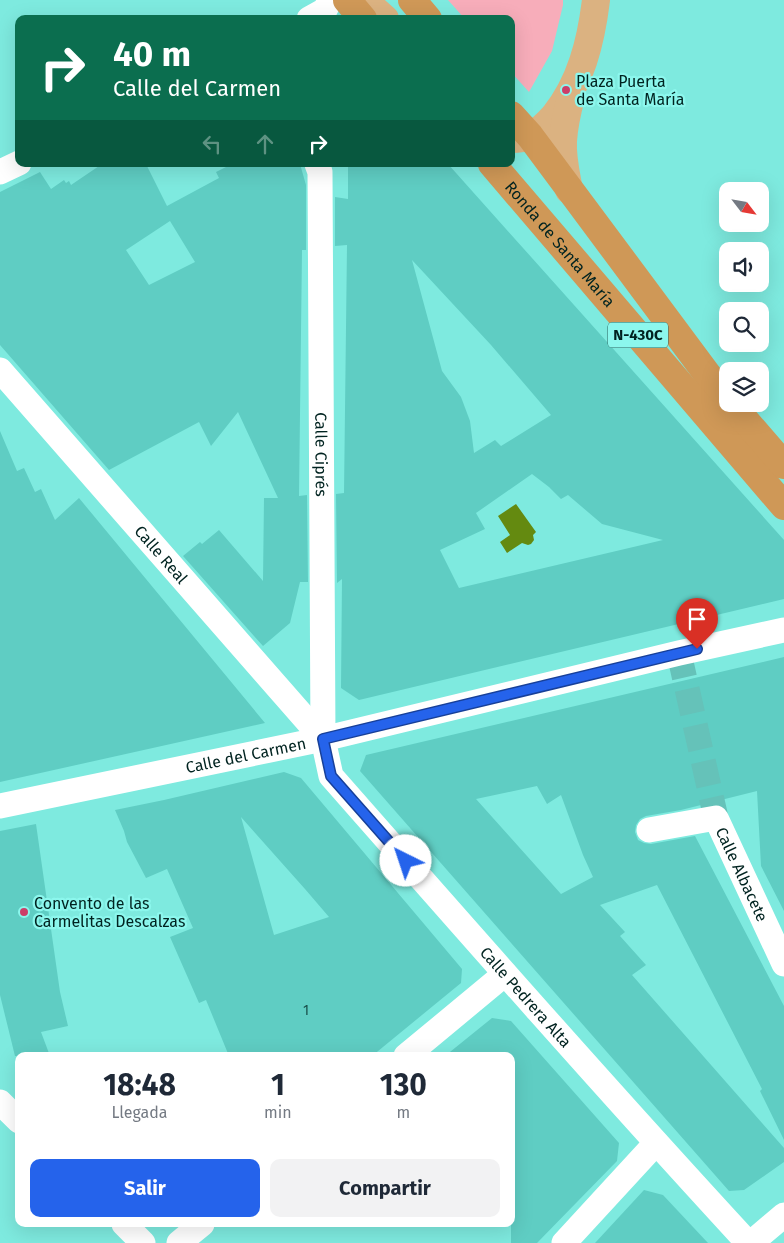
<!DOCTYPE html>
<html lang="es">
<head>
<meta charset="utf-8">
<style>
	:root { --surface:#fff; --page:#f2f2f3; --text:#1f2937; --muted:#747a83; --accent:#2563eb }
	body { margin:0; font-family:"Fira Sans",sans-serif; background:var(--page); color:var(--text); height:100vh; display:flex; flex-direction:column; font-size:19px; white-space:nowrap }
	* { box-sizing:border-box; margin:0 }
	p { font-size:16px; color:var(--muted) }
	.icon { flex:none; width:28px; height:28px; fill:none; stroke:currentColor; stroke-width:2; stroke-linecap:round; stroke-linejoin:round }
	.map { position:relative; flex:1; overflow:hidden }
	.panel { position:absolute; left:15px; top:1052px; width:500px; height:175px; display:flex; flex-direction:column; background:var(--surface); border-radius:10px; box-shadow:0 5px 20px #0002 }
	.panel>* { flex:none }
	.hud { position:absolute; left:15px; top:15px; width:500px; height:152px; border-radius:10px; box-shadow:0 5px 20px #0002; background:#0b6e4f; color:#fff; overflow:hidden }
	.needle { width:32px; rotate:121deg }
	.fabs { position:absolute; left:719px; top:182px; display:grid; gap:10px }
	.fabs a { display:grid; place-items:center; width:50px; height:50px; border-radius:10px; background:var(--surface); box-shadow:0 5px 20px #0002; font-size:25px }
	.pin { position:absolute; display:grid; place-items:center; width:42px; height:42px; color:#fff; margin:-51px -21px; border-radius:50% 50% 50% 0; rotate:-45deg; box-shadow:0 0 5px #0007 }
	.pin .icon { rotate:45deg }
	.me { position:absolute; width:55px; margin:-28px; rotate:319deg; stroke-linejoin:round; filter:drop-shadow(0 0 4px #0008) }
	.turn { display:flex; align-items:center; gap:18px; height:105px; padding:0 15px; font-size:22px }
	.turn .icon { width:65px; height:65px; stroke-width:2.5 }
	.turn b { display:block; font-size:35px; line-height:42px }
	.lanes { display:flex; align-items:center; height:48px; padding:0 15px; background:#0003; justify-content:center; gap:25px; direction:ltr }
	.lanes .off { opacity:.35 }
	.eta { display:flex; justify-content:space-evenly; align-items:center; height:85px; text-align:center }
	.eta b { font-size:30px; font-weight:700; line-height:35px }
	.primary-button { display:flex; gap:10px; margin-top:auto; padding:10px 15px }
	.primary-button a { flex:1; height:58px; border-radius:10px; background:var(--accent); color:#fff; font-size:20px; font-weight:700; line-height:58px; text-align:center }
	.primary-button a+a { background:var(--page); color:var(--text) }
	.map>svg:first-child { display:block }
	.green { fill:#f7adba }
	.water { fill:#648a10 }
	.building { fill:#5fcdc3; fill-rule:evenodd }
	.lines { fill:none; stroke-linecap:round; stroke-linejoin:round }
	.minor-tunnel { stroke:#65c2b9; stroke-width:25; stroke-dasharray:25 12; stroke-linecap:butt }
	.minor { stroke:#fff; stroke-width:25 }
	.primary { stroke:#dbb281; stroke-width:28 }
	.trunk { stroke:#cf9857; stroke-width:28 }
	.route-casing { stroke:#184099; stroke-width:12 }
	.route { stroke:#2563eb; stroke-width:9 }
	.poi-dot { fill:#cc3e68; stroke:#8cf7ed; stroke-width:2 }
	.labels { text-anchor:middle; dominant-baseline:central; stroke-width:4.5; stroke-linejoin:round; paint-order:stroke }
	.number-label { font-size:14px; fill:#184e49 }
	.shield { fill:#8cf7ed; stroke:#2a635e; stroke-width:1 }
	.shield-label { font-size:15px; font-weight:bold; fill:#002320 }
	.poi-label { font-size:16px; fill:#002320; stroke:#8cf7ed; text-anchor:start }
	.street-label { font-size:16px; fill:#002320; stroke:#8cf7ed }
</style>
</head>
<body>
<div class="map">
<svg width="784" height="1243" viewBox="0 0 784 1243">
	<rect width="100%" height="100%" fill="#7eeadf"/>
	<polygon class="green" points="448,0 563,0 563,5 552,51 529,92 511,72 511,19 465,19"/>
	<polygon class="water" points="516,504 536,532 533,535 534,540 531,544 528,545 522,543 507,553 500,542 510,535 498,516"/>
	<g class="building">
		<path d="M 102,164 L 146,164 L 167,206 L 219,178 L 216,172 L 232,164 L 300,164 L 306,185 L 306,250 L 302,250 L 299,496 L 307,495 L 308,582 L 300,582 L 290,623 L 263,646 L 183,556 L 200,542 L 202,544 L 219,530 L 263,581 L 264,498 L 278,498 L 238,412 L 211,446 L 199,422 L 109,470 L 0,345 L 0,192 L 40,172 L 51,189 L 64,180 L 66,183 L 69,181 L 71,185 ZM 170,221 L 195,262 L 149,285 L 126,250 Z"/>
		<path d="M 348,164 L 448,164 L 784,540 L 784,599 L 359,700 L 341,688 L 342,579 L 337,583 L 336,494 L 344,493 L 347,245 L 335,246 L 335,197 L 348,199 ZM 412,260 L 491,345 L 551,415 L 501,446 L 495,440 L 474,453 L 470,421 L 461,397 L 442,371 ZM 532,474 L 549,487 L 561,499 L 568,495 L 602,524 L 663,540 L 459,588 L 440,550 L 485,529 L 476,513 Z"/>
		<polygon points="0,431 17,471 24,468 35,492 41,489 55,520 79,498 265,723 0,782"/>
		<path d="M 784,657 L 784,911 L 761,866 L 757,791 L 681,810 L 646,816 L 640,819 L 636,825 L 635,832 L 638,840 L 644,843 L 651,844 L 695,836 L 784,1006 L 784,1140 L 760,1091 L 762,1089 L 657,885 L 600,905 L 625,932 L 620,936 L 646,965 L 632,975 L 784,1148 L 784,1162 L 744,1190 L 729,1191 L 360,771 L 366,755 ZM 537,786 L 547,804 L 561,795 L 583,855 L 593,877 L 561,894 L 476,799 Z"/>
		<path d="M 284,772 L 301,778 L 462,969 L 461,983 L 372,1056 L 229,1056 L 206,1000 L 199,1003 L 170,937 L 193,928 L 167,869 L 146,878 L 127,842 L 124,831 L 115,810 L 164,800 ZM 241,817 L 305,889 L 329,917 L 274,935 Z"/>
		<polygon points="36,824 60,992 68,1026 41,1032 50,1056 15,1056 0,995 0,831"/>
		<polygon points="492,1018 511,1021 619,1143 617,1161 537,1243 511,1243 511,1056 445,1056"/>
		<polygon points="644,1190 663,1195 708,1243 595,1243"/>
	</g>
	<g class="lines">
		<polyline class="minor-tunnel" points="679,653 716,818"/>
		<g class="minor">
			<polyline points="309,19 325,10 330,0"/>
			<path id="s1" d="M 317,164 L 320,172 L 323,739 L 331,776 C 469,933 607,1090 748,1243"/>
			<polyline points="0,172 19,163"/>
			<path id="s2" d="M 0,370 L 323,739"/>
			<path id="s3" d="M 0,806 L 323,739 L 679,653 L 784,630"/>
			<path id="s4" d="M 649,830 L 716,818 L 784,964"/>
			<polyline points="406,1056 505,974"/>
			<polyline points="0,1102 19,1121"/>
			<polyline points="124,1224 143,1243"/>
			<polyline points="179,1243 202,1224"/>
			<polyline points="564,1243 656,1143"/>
			<polyline points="751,1243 784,1215"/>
		</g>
		<g class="primary">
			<polyline points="364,0 385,19"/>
			<path d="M 511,139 C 517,139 525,138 530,136 C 540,131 547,124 554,116 C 581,83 591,41 596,0"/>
			<path d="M 569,190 C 566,174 562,158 563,141 C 564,126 567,112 571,97"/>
		</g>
		<g class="trunk">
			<polyline points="347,0 363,19"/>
			<polyline points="412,0 428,19"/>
			<polyline points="511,115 530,136 719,390 728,400"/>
			<path id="s5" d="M 492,164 L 784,506"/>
			<polyline points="731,404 784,465"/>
		</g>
	</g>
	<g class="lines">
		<g class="route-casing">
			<polyline id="route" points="406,861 331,776 323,739 697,649"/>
		</g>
		<use href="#route" class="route"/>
	</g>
	<g class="poi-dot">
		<circle cx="566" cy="90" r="5"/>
		<circle cx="24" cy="912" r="5"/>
	</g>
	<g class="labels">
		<g class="number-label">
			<text x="306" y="1010">1</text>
		</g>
		<rect class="shield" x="608" y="322.5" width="60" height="25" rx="4"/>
		<g class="shield-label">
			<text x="638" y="335">N-430C</text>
		</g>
		<g class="poi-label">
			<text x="576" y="81">Plaza Puerta<tspan x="576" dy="18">de Santa María</tspan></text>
			<text x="34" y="903">Convento de las<tspan x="34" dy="18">Carmelitas Descalzas</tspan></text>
		</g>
		<g class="street-label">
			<text stroke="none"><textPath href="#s5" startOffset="105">Ronda de Santa María</textPath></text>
			<text stroke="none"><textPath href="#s1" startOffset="291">Calle Ciprés</textPath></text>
			<text stroke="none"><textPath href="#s2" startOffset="245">Calle Real</textPath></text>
			<text stroke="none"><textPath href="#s3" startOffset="251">Calle del Carmen</textPath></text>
			<text stroke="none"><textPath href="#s4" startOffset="130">Calle Albacete</textPath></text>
			<text stroke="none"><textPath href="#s1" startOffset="908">Calle Pedrera Alta</textPath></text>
		</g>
	</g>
</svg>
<div class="fabs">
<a><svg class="needle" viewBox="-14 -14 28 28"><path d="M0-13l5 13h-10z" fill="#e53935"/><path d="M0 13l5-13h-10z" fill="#747a83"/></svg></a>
<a><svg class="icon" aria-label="sound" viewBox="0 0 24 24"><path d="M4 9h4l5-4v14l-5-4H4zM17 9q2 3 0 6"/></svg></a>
<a><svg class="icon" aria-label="search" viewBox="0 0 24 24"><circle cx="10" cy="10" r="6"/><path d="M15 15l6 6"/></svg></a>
<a><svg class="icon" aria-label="layers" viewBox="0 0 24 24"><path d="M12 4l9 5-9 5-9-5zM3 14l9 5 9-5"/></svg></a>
</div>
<div class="pin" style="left:697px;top:649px;background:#d93025"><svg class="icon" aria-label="arrive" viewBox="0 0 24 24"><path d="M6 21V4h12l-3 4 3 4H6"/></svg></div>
<svg class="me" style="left:406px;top:861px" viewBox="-20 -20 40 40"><circle r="19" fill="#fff"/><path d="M0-13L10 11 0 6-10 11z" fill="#2563eb"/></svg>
<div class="hud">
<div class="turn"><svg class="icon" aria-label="right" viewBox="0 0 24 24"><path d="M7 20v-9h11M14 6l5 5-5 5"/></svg><div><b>40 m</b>Calle del Carmen</div></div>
<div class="lanes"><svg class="icon off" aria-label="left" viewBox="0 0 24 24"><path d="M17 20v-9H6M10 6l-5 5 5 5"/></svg><svg class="icon off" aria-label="ahead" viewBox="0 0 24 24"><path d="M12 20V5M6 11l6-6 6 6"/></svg><svg class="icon" aria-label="right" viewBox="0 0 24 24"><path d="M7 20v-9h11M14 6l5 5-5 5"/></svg></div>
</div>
<section class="panel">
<div class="eta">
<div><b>18:48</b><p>Llegada</p></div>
<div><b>1</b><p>min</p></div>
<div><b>130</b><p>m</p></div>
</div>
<div class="primary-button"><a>Salir</a><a>Compartir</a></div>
</section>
</div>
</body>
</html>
